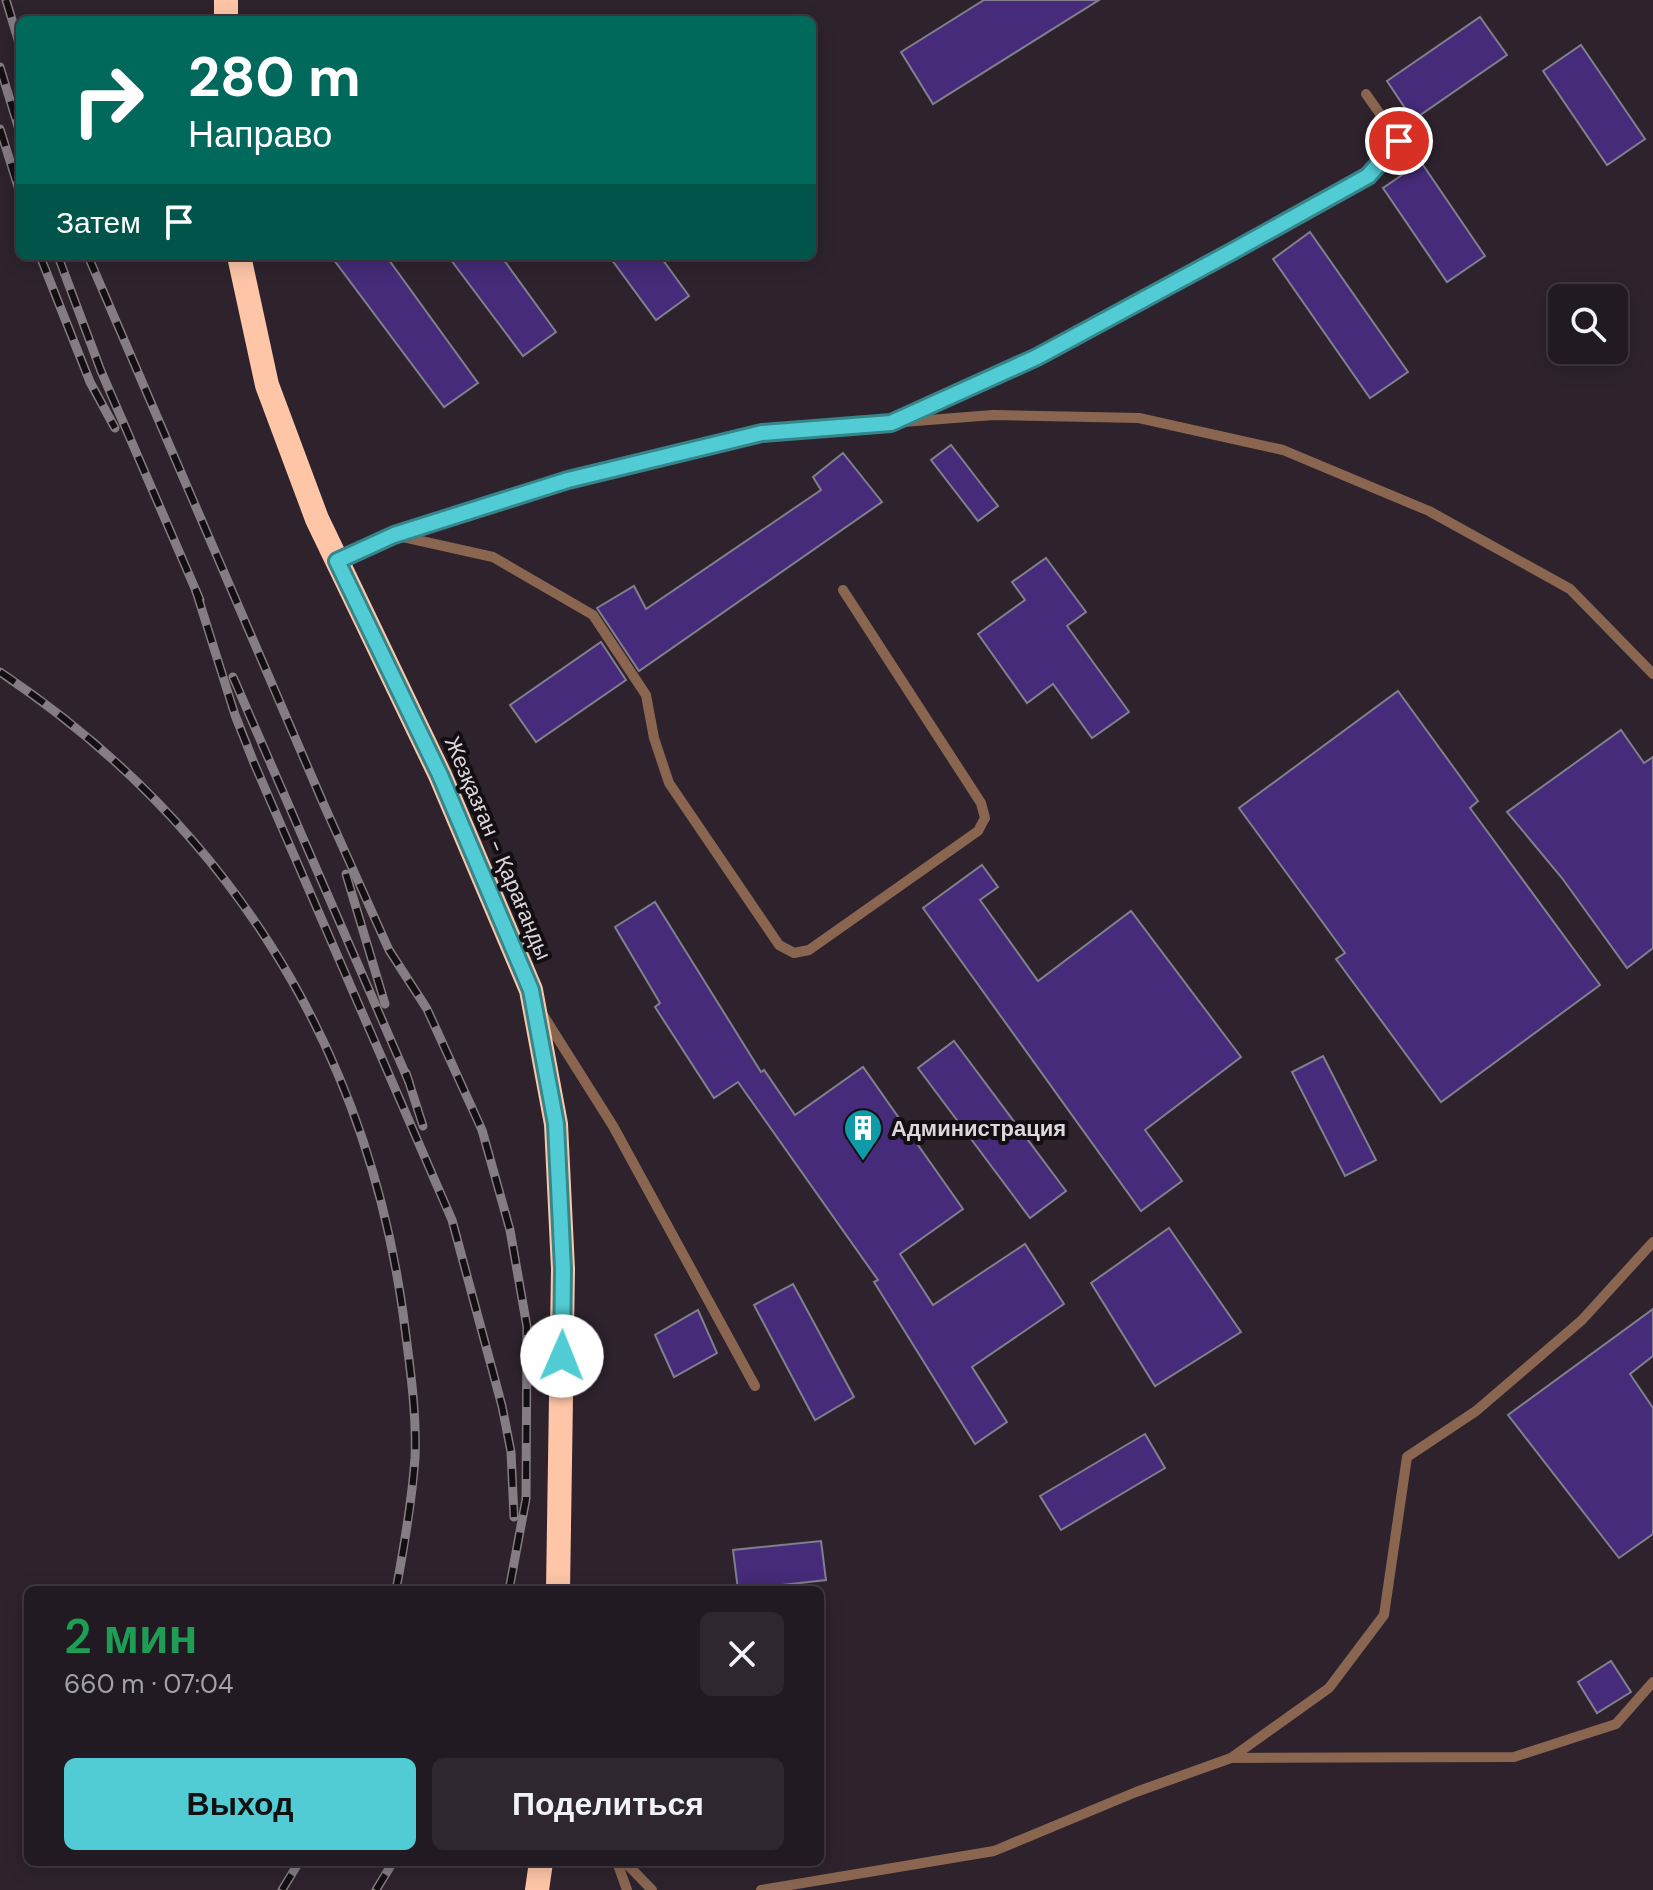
<!DOCTYPE html>
<html lang="ru">
<head>
<meta charset="utf-8">
<style>
	:root { --surface:#221a22; --page:#2e272f; --text:#f1f3f6; --muted:#a2a1a5; --line:#3f3840; --accent:#51ccd4 }
	body { margin:0; font-family:"DM Sans",sans-serif; background:var(--page); color:var(--text); height:100vh; display:flex; flex-direction:column; font-size:30px; white-space:nowrap }
	* { box-sizing:border-box; margin:0 }
	p { font-size:26px; color:var(--muted) }
	.icon { flex:none; width:44px; height:44px; fill:none; stroke:currentColor; stroke-width:2; stroke-linecap:round; stroke-linejoin:round }
	.map { position:relative; flex:1; overflow:hidden }
	.details { position:absolute; left:24px; top:1586px; width:800px; height:280px; display:flex; flex-direction:column; background:var(--surface); border-radius:12px; box-shadow:0 4px 20px #0003,0 0 0 2px var(--line) }
	.details>* { flex:none }
	.banner { position:absolute; left:16px; top:16px; width:800px; height:244px; border-radius:12px; box-shadow:0 4px 20px #0003,0 0 0 2px var(--line); background:#00695c; color:#fff; overflow:hidden }
	.fabs { position:absolute; left:1548px; top:284px; display:grid; gap:16px }
	.fabs a { display:grid; place-items:center; width:80px; height:80px; border-radius:12px; background:var(--surface); box-shadow:0 4px 20px #0003,0 0 0 2px var(--line); font-size:40px }
	.pin { position:absolute; display:grid; place-items:center; width:68px; height:68px; color:#fff; margin:-34px; border:4px solid #fff; border-radius:50%; box-shadow:0 2px 8px #0007 }
	.me { position:absolute; width:88px; margin:-44px; rotate:1deg; stroke-linejoin:round; filter:drop-shadow(0 0 6px #0008) }
	.turn { display:flex; align-items:center; gap:28px; height:168px; padding:0 40px; font-size:36px }
	.turn .icon { width:104px; height:104px; stroke-width:2.5 }
	.turn b { display:block; font-size:56px; line-height:68px }
	.then { display:flex; align-items:center; height:76px; padding:0 40px; background:#0003; gap:16px; font-size:30px }
	.round { display:grid; place-items:center; flex:none; width:84px; height:84px; border-radius:12px; background:var(--page) }
	.overview { display:flex; align-items:center; justify-content:space-between; height:136px; padding:0 40px }
	h1 { font-size:48px; font-weight:600; line-height:60px; color:#1e9e55 }
	.primary-button { display:flex; gap:16px; margin-top:auto; padding:16px 40px }
	.primary-button a { flex:1; height:92px; border-radius:12px; background:var(--accent); color:#111; font-size:32px; font-weight:600; line-height:92px; text-align:center }
	.primary-button a+a { background:var(--page); color:var(--text) }
	.map>svg:first-child { display:block }
	.building { fill:#452b79; stroke:#817e8d; stroke-width:2 }
	.lines { fill:none; stroke-linecap:round; stroke-linejoin:round }
	.lane { stroke:#8a6651; stroke-width:10 }
	.highway { stroke:#fec6a7; stroke-width:24 }
	.rail-casing { stroke:#857c84; stroke-width:9 }
	.rail { stroke:#130e12; stroke-width:6; stroke-dasharray:18; stroke-linecap:butt }
	.route-casing { stroke:#35858a; stroke-width:20 }
	.route { stroke:#51ccd4; stroke-width:14 }
	.labels { text-anchor:middle; dominant-baseline:central; stroke-width:8; stroke-linejoin:round; paint-order:stroke }
	.street-label { font-size:22px; fill:#ddd6dc; stroke:#130e12 }
	.poi-label { font-size:22px; font-weight:bold; fill:#ddd6dc; stroke:#130e12; text-anchor:start }
</style>
</head>
<body>
<div class="map">
<svg width="1653" height="1890" viewBox="0 0 1653 1890">
	<rect width="100%" height="100%" fill="#2e232d"/>
	<g class="building">
		<polygon points="984,0 1099,0 933,104 901,52"/>
		<polygon points="1480,17 1507,55 1413,120 1387,81"/>
		<polygon points="1581,45 1645,139 1607,165 1543,71"/>
		<polygon points="1421,162 1485,256 1447,282 1383,188"/>
		<polygon points="1310,232 1408,372 1370,398 1273,259"/>
		<polygon points="331,256 386,256 478,383 444,407"/>
		<polygon points="448,256 501,256 556,332 523,356"/>
		<polygon points="609,256 660,256 689,296 656,320"/>
		<polygon points="951,445 998,506 978,521 931,460"/>
		<polygon points="843,453 882,502 639,671 597,608 634,586 646,609 821,490 813,477"/>
		<polygon points="1046,558 1086,612 1067,626 1129,712 1092,738 1053,684 1027,703 978,634 1025,600 1012,582"/>
		<polygon points="601,642 626,680 536,742 510,705"/>
		<polygon points="1398,691 1478,801 1470,808 1600,985 1441,1102 1336,959 1345,953 1239,808"/>
		<polygon points="1621,730 1644,763 1653,757 1653,948 1627,968 1562,878 1507,812"/>
		<polygon points="982,865 998,887 980,900 1038,981 1131,911 1241,1057 1145,1130 1182,1181 1141,1211 923,908"/>
		<polygon points="655,902 761,1072 764,1070 795,1115 863,1067 963,1209 900,1254 933,1305 1025,1244 1064,1304 972,1367 1007,1422 975,1444 874,1282 878,1280 738,1082 714,1098 655,1007 660,1003 615,927"/>
		<polygon points="954,1041 1066,1191 1030,1218 918,1068"/>
		<polygon points="1323,1056 1376,1160 1345,1176 1292,1072"/>
		<polygon points="1169,1228 1241,1332 1155,1386 1091,1283"/>
		<polygon points="793,1284 854,1397 815,1420 754,1305"/>
		<polygon points="1653,1309 1653,1356 1630,1374 1653,1408 1653,1534 1619,1558 1508,1415"/>
		<polygon points="698,1310 717,1353 674,1377 655,1335"/>
		<polygon points="1145,1434 1165,1468 1061,1530 1040,1496"/>
		<polygon points="821,1541 826,1580 738,1590 733,1550"/>
		<polygon points="1611,1661 1631,1692 1597,1713 1578,1682"/>
	</g>
	<g class="lines">
		<g class="lane">
			<polyline points="900,419 1037,357 1368,176 1399,141 1366,94"/>
			<polyline points="394,535 568,480 762,433 993,415 1139,418 1283,450 1429,511 1570,589 1653,674"/>
			<polyline points="337,561 394,535 493,557 593,615 646,695 654,738 669,783 779,945 794,953 809,950 978,831 985,818 981,803 843,590"/>
			<polyline points="543,1015 613,1126 755,1386"/>
			<polyline points="1231,1758 1514,1757 1616,1724 1653,1682"/>
			<polyline points="617,1862 627,1890"/>
			<polyline points="625,1862 652,1890"/>
			<polyline points="761,1890 994,1851 1136,1792 1231,1758 1329,1688 1384,1615 1407,1457 1476,1411 1582,1320 1653,1242"/>
		</g>
		<g class="highway">
			<polyline points="226,20 226,0"/>
			<polyline points="239,256 267,385 317,519 440,775 531,990 556,1124 563,1269 558,1590"/>
			<polyline points="537,1890 541,1862"/>
		</g>
		<g class="rail-casing">
			<g id="rail">
				<polyline points="6,0 20,46"/>
				<polyline points="0,67 20,133"/>
				<polyline points="0,129 20,193"/>
				<polyline points="40,256 90,382 115,428"/>
				<polyline points="58,256 101,371 200,600"/>
				<polyline points="88,256 324,805 389,950 427,1009 482,1130 510,1230 527,1327 526,1499 509,1590"/>
				<polyline points="196,591 235,715 254,763 452,1220 502,1406 511,1452 514,1517"/>
				<path d="M 0,672 C 227,824 365,1043 403,1313 C 409,1360 417,1411 415,1458 C 412,1501 404,1547 396,1590"/>
				<polyline points="233,677 409,1082"/>
				<polyline points="346,874 385,1004"/>
				<polyline points="406,1073 423,1126"/>
				<polyline points="282,1890 299,1862"/>
				<polyline points="376,1890 393,1862"/>
			</g>
		</g>
		<use href="#rail" class="rail"/>
	</g>
	<g class="lines">
		<g class="route-casing">
			<polyline id="route" points="562,1356 563,1269 556,1124 531,990 440,775 337,561 394,535 568,480 762,433 891,423 1037,357 1233,251 1368,176 1399,141"/>
		</g>
		<use href="#route" class="route"/>
	</g>
	<defs>
		<g id="building-pin" transform="scale(2)"><path d="M0 17L-7.5 6A9.5 9.5 0 1 1 7.5 6Z" fill="#0f9aa8" stroke="#130e12"/><path d="M-4-6H4V6H1V3H-1V6H-4ZM-2.5-4.3h1.7v1.8h-1.7ZM.8-4.3h1.7v1.8H.8ZM-2.5-1h1.7V.8h-1.7ZM.8-1h1.7V.8H.8Z" fill="#fff"/></g>
	</defs>
	<g fill-rule="evenodd">
		<use href="#building-pin" x="863" y="1128"/>
	</g>
	<g class="labels">
		<g class="street-label">
			<text transform="translate(498 848) rotate(67)">Жезқазған - Қарағанды</text>
		</g>
		<g class="poi-label">
			<text x="891" y="1128">Администрация</text>
		</g>
	</g>
</svg>
<div class="fabs">
<a><svg class="icon" aria-label="search" viewBox="0 0 24 24"><circle cx="10" cy="10" r="6"/><path d="M15 15l6 6"/></svg></a>
</div>
<div class="pin" style="left:1399px;top:141px;background:#d93025"><svg class="icon" aria-label="arrive" viewBox="0 0 24 24"><path d="M6 21V4h12l-3 4 3 4H6"/></svg></div>
<svg class="me" style="left:562px;top:1356px" viewBox="-20 -20 40 40"><circle r="19" fill="#fff"/><path d="M0-13L10 11 0 6-10 11z" fill="#51ccd4"/></svg>
<div class="banner">
<div class="turn"><svg class="icon" aria-label="right" viewBox="0 0 24 24"><path d="M7 20v-9h11M14 6l5 5-5 5"/></svg><div><b>280 m</b>Направо</div></div>
<div class="then">Затем<svg class="icon" aria-label="arrive" viewBox="0 0 24 24"><path d="M6 21V4h12l-3 4 3 4H6"/></svg></div>
</div>
<section class="details">
<div class="overview"><div><h1>2 мин</h1><p>660 m · 07:04</p></div><a class="round"><svg class="icon" aria-label="close" viewBox="0 0 24 24"><path d="M6 6l12 12M18 6L6 18"/></svg></a></div>
<div class="primary-button"><a>Выход</a><a>Поделиться</a></div>
</section>
</div>
</body>
</html>
